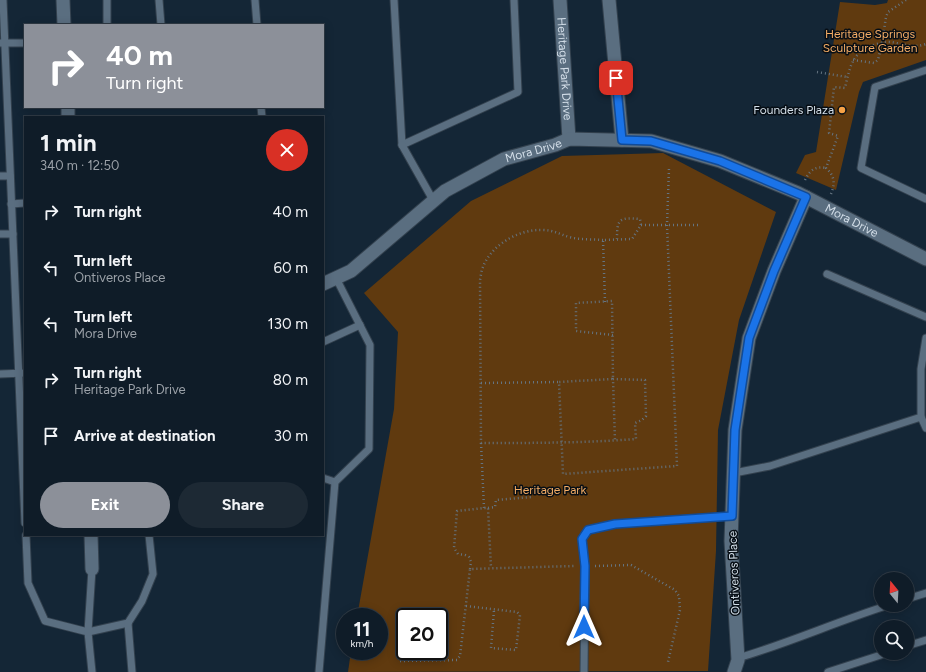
<!DOCTYPE html>
<html lang="en">
<head>
<meta charset="utf-8">
<style>
	:root { --surface:#0f1c28; --page:#1d2934; --text:#f1f3f6; --muted:#9ba1a8; --line:#2f3a45; --accent:#8c9099 }
	body { margin:0; font-family:Figtree,sans-serif; background:var(--page); color:var(--text); height:100vh; display:flex; flex-direction:column; font-size:15px; white-space:nowrap }
	* { box-sizing:border-box; margin:0 }
	p { font-size:13px; color:var(--muted) }
	.icon { flex:none; width:22px; height:22px; fill:none; stroke:currentColor; stroke-width:2; stroke-linecap:round; stroke-linejoin:round }
	.map { position:relative; flex:1; overflow:hidden }
	.drawer { position:absolute; left:24px; top:116px; width:300px; height:420px; display:flex; flex-direction:column; background:var(--surface); border-radius:0px; box-shadow:0 2px 10px #0003,0 0 0 1px var(--line) }
	.drawer>* { flex:none }
	.hud { position:absolute; left:24px; top:24px; width:300px; height:84px; border-radius:0px; box-shadow:0 2px 10px #0003,0 0 0 1px var(--line); background:#8c9099; color:#fff; overflow:hidden }
	.needle { width:26px; rotate:342deg }
	.buttons { position:absolute; left:874px; top:572px; display:grid; gap:8px }
	.buttons a { display:grid; place-items:center; width:40px; height:40px; border-radius:50%; background:var(--surface); box-shadow:0 2px 10px #0003,0 0 0 1px var(--line); font-size:20px }
	.speed { position:absolute; left:336px; top:608px; display:flex; gap:8px; font-size:20px; font-weight:700; text-align:center }
	.speed>* { display:grid; place-content:center; width:52px; height:52px; border-radius:50%; background:var(--surface); box-shadow:0 2px 10px #0003,0 0 0 1px var(--line); line-height:1 }
	.speed small { font-size:10px; font-weight:400 }
	.speed .limit { border:2px solid #111; border-radius:6px; background:#fff; color:#111 }
	.pin { position:absolute; display:grid; place-items:center; width:34px; height:34px; color:#fff; margin:-17px; border-radius:8px; box-shadow:0 2px 6px #0006 }
	.me { position:absolute; width:44px; margin:-22px; rotate:0deg; stroke-linejoin:round; filter:drop-shadow(0 0 3px #0008) }
	.turn { display:flex; align-items:center; gap:14px; height:84px; padding:0 16px; font-size:18px }
	.turn .icon { width:52px; height:52px; stroke-width:2.5 }
	.turn b { display:block; font-size:28px; line-height:34px }
	.round { display:grid; place-items:center; flex:none; width:42px; height:42px; border-radius:21px; background:var(--page) }
	.summary { display:flex; align-items:center; justify-content:space-between; height:68px; padding:0 16px }
	h1 { font-size:24px; font-weight:700; line-height:30px }
	.primary-button { display:flex; gap:8px; margin-top:auto; padding:8px 16px }
	.primary-button a { flex:1; height:46px; border-radius:24px; background:var(--accent); color:#fff; font-size:16px; font-weight:700; line-height:46px; text-align:center }
	.primary-button a+a { background:var(--page); color:var(--text) }
	ul { padding:0; list-style:none }
	li { display:flex; align-items:center; gap:12px; height:56px; padding:0 16px }
	li div { flex:1 }
	li b { display:block; font-size:15px }
	li em { font-style:normal }
	.map>svg:first-child { display:block }
	.green { fill:#603a0f; fill-rule:evenodd }
	.lines { fill:none; stroke-linecap:round; stroke-linejoin:round }
	.service-casing { stroke:#33414e; stroke-width:9 }
	.minor-casing { stroke:#33414e; stroke-width:15 }
	.path { stroke:#657481; stroke-width:2.5; stroke-dasharray:1 3; stroke-linecap:butt }
	.service { stroke:#5a6e80; stroke-width:7 }
	.minor { stroke:#5a6e80; stroke-width:13 }
	.route-casing { stroke:#114b97; stroke-width:10 }
	.route { stroke:#1a73e8; stroke-width:7 }
	.poi-dot { fill:#f6a247; stroke:#070e15; stroke-width:1.5 }
	.labels { text-anchor:middle; dominant-baseline:central; stroke-width:3; stroke-linejoin:round; paint-order:stroke }
	.park-label { font-size:12px; fill:#f4ad66; stroke:#070e15 }
	.street-label { font-size:12px; fill:#d3dee8; stroke:#070e15 }
	.poi-label { font-size:12px; fill:#d3dee8; stroke:#070e15; text-anchor:end }
</style>
</head>
<body>
<div class="map">
<svg width="926" height="672" viewBox="0 0 926 672">
	<rect width="100%" height="100%" fill="#142636"/>
	<g class="green">
		<polygon points="888,0 926,0 926,60 863,82 859,92 836,190 796,173 805,155 816,152 840,2 875,5 887,3"/>
		<path d="M 663,153 L 776,212 L 739,320 L 718,430 L 716,551 L 708,671 L 348,672 L 351,651 L 379,651 L 379,617 L 357,617 L 394,409 L 398,332 L 364,293 L 471,201 L 562,156 ZM 405,617 L 439,617 L 439,651 L 405,651 Z"/>
	</g>
	<g class="lines">
		<g class="service-casing">
			<g id="service">
				<polyline points="3,0 25,523"/>
				<polyline points="107,0 107,25"/>
				<polyline points="159,0 161,25"/>
				<polyline points="255,0 257,25"/>
				<polyline points="394,0 402,145 518,92 514,0"/>
				<polyline points="0,43 25,43"/>
				<polyline points="926,70 875,87 861,168 926,199"/>
				<polyline points="261,107 262,117"/>
				<polyline points="402,145 433,200"/>
				<polyline points="0,176 10,176"/>
				<polyline points="11,204 25,203"/>
				<polyline points="0,234 13,234"/>
				<polyline points="827,274 926,317"/>
				<polyline points="323,342 360,325"/>
				<polyline points="0,374 25,373"/>
				<polyline points="921,417 926,428"/>
				<polyline points="734,473 770,466 921,417 921,369 926,338"/>
				<polyline points="323,478 335,482"/>
				<polyline points="26,535 28,583 45,621 88,632 92,672"/>
				<polyline points="92,569 88,632 128,623 142,601 153,574 149,535"/>
				<polyline points="907,599 926,593"/>
				<polyline points="128,623 132,672"/>
				<polyline points="907,646 926,640"/>
				<path d="M 738,658 C 789,643 838,621 889,605"/>
				<polyline points="319,672 335,482 369,449 370,345 336,278"/>
				<polyline points="584,672 585,566 582,539 589,530 615,524 732,516"/>
				<polyline points="828,672 887,653"/>
			</g>
		</g>
		<g class="minor-casing">
			<g id="minor">
				<polyline points="63,0 64,25"/>
				<path id="s1" d="M 560,0 L 569,139"/>
				<polyline points="609,0 622,140"/>
				<polyline points="68,107 68,117"/>
				<path id="s2" d="M 323,284 L 351,271 L 445,191 L 504,159 L 555,145 L 569,139 L 651,141 L 720,161 L 798,193 L 926,259"/>
				<polyline points="91,535 92,569"/>
				<polyline points="734,672 738,660 731,541 735,430 749,338 774,271 806,197"/>
			</g>
		</g>
		<g class="path">
			<polyline points="853,60 874,63 878,60 882,43 886,17 888,12 906,0"/>
			<polyline points="817,72 847,77"/>
			<path d="M 805,180 C 810,170 815,166 826,168"/>
			<path d="M 831,194 C 835,184 835,176 826,168 L 838,136 L 829,133 L 834,87 L 845,88 C 850,66 852,51 877,44 C 883,42 889,41 896,43 C 907,45 914,48 926,44"/>
			<polyline points="641,225 700,225"/>
			<path d="M 603,240 C 592,239 580,240 569,237 C 559,234 554,230 542,230 C 519,229 491,245 483,267 C 481,271 481,276 480,280 L 481,443 C 533,443 584,443 636,439 L 635,423 L 642,420 L 646,416 L 645,380 L 613,379 L 615,441"/>
			<path d="M 605,302 L 603,240 L 632,239 L 641,225 L 640,219 C 619,217 617,219 617,239"/>
			<polyline points="613,335 576,331 576,303 612,301 613,379 559,382 563,474 677,466 667,225 669,168"/>
			<polyline points="481,383 559,382"/>
			<polyline points="481,443 484,508"/>
			<polyline points="488,508 495,507 496,500 532,497"/>
			<polyline points="595,566 631,565 675,590 679,596 680,610 668,662"/>
			<polyline points="470,569 471,562 469,557 465,555 458,554 454,548 457,511 484,508 488,508 491,568"/>
			<polyline points="466,606 517,612 520,615 516,650 491,648 494,610"/>
			<polyline points="400,661 457,660 460,656 470,569 574,566"/>
		</g>
		<use href="#service" class="service"/>
		<use href="#minor" class="minor"/>
	</g>
	<g class="lines">
		<g class="route-casing">
			<polyline id="route" points="584,627 585,566 582,539 588,530 615,524 732,516 735,430 749,338 774,271 806,197 720,161 651,141 622,140 616,78"/>
		</g>
		<use href="#route" class="route"/>
	</g>
	<circle class="poi-dot" cx="842" cy="110" r="4"/>
	<g class="labels">
		<g class="park-label">
			<text x="870" y="34">Heritage Springs<tspan x="870" dy="14">Sculpture Garden</tspan></text>
			<text x="550" y="490">Heritage Park</text>
		</g>
		<g class="street-label">
			<text stroke="none"><textPath href="#s1" startOffset="69">Heritage Park Drive</textPath></text>
			<text stroke="none"><textPath href="#s2" startOffset="252">Mora Drive</textPath></text>
			<text stroke="none"><textPath href="#s2" startOffset="588">Mora Drive</textPath></text>
			<text transform="translate(734 573) rotate(-92)">Ontiveros Place</text>
		</g>
		<g class="poi-label">
			<text x="834" y="110">Founders Plaza</text>
		</g>
	</g>
</svg>
<div class="buttons">
<a><svg class="needle" viewBox="-14 -14 28 28"><path d="M0-13l5 13h-10z" fill="#e53935"/><path d="M0 13l5-13h-10z" fill="#9ba1a8"/></svg></a>
<a><svg class="icon" aria-label="search" viewBox="0 0 24 24"><circle cx="10" cy="10" r="6"/><path d="M15 15l6 6"/></svg></a>
</div>
<div class="speed"><div>11<small>km/h</small></div><div class="limit">20</div></div>
<div class="pin" style="left:616px;top:78px;background:#d93025"><svg class="icon" aria-label="arrive" viewBox="0 0 24 24"><path d="M6 21V4h12l-3 4 3 4H6"/></svg></div>
<svg class="me" style="left:584px;top:627px" viewBox="-20 -20 40 40"><path d="M0-17L14 15 0 8-14 15z" fill="#1a73e8" stroke="#fff" stroke-width="4"/></svg>
<div class="hud">
<div class="turn"><svg class="icon" aria-label="right" viewBox="0 0 24 24"><path d="M7 20v-9h11M14 6l5 5-5 5"/></svg><div><b>40 m</b>Turn right</div></div>
</div>
<section class="drawer">
<div class="summary"><div><h1>1 min</h1><p>340 m · 12:50</p></div><a class="round" style="background:#d93025;color:#fff"><svg class="icon" aria-label="close" viewBox="0 0 24 24"><path d="M6 6l12 12M18 6L6 18"/></svg></a></div>
<ul>
<li><svg class="icon" aria-label="right" viewBox="0 0 24 24"><path d="M7 20v-9h11M14 6l5 5-5 5"/></svg><div><b>Turn right</b></div><em>40 m</em></li>
<li><svg class="icon" aria-label="left" viewBox="0 0 24 24"><path d="M17 20v-9H6M10 6l-5 5 5 5"/></svg><div><b>Turn left</b><p>Ontiveros Place</p></div><em>60 m</em></li>
<li><svg class="icon" aria-label="left" viewBox="0 0 24 24"><path d="M17 20v-9H6M10 6l-5 5 5 5"/></svg><div><b>Turn left</b><p>Mora Drive</p></div><em>130 m</em></li>
<li><svg class="icon" aria-label="right" viewBox="0 0 24 24"><path d="M7 20v-9h11M14 6l5 5-5 5"/></svg><div><b>Turn right</b><p>Heritage Park Drive</p></div><em>80 m</em></li>
<li><svg class="icon" aria-label="arrive" viewBox="0 0 24 24"><path d="M6 21V4h12l-3 4 3 4H6"/></svg><div><b>Arrive at destination</b></div><em>30 m</em></li>
</ul>
<div class="primary-button"><a>Exit</a><a>Share</a></div>
</section>
</div>
</body>
</html>
